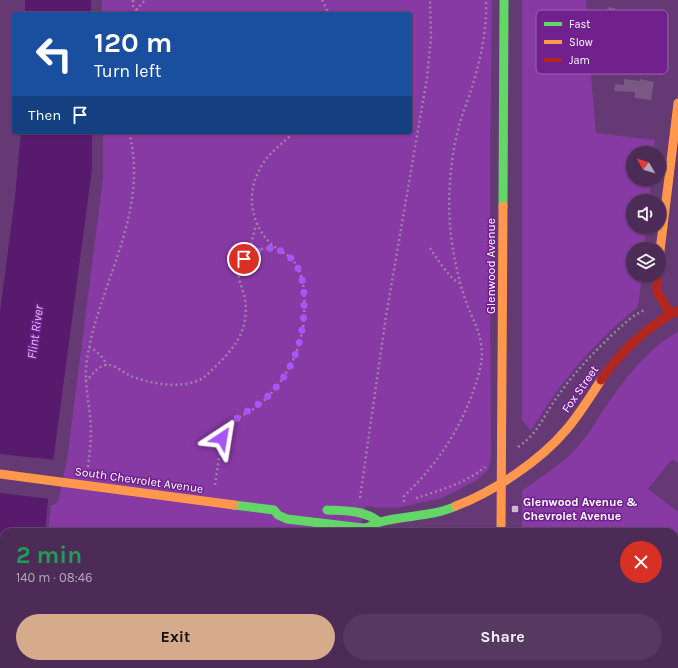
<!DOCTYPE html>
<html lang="en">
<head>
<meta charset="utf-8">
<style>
	:root { --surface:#4c2c57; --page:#563861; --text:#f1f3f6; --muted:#b2a7ba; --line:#63486d; --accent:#d6ab8b }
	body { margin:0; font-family:Karla,sans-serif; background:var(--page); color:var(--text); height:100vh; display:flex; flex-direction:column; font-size:15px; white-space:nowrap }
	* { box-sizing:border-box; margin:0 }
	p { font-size:13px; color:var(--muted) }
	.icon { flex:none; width:22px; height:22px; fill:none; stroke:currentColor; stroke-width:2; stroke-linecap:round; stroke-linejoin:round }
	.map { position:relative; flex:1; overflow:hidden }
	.details { position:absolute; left:0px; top:528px; width:678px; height:140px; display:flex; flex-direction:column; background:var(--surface); border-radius:12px 12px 0 0; box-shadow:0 1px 3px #0004,0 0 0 1px var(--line) }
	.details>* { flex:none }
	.banner { position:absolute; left:12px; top:12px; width:400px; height:122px; border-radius:4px; box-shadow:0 1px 3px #0004,0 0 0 1px var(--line); background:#1a4fa0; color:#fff; overflow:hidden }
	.needle { width:26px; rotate:308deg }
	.fabs { position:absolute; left:626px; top:146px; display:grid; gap:8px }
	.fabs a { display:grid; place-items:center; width:40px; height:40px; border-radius:50%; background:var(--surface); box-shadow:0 1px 3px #0004,0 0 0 1px var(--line); font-size:20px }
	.pin { position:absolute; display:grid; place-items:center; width:34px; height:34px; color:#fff; margin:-17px; border:2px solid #fff; border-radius:50%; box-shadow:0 1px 4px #0007 }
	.me { position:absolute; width:44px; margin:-22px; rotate:33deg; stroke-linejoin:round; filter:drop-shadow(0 0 3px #0008) }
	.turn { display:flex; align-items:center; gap:14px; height:84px; padding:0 16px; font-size:18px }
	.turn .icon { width:52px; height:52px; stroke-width:2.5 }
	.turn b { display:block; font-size:28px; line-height:34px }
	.then { display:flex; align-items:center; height:38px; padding:0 16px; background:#0003; gap:8px; font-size:15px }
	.round { display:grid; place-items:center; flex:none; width:42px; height:42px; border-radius:21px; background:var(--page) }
	.summary { display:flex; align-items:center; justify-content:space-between; height:68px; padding:0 16px }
	h1 { font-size:24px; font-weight:700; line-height:30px; color:#1e9e55 }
	.action { display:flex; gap:8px; margin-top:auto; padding:8px 16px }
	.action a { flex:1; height:46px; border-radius:24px; background:var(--accent); color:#111; font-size:16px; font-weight:700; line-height:46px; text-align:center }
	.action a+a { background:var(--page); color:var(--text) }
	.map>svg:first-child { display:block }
	.green { fill:#8739a4 }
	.water { fill:#571a6d }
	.pier { fill:#653a74 }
	.building { fill:#795886 }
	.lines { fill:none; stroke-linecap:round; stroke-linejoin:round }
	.path { stroke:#9e81a8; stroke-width:2.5; stroke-dasharray:2 3; stroke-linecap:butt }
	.fast { stroke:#63d668; stroke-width:9 }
	.slow { stroke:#ff974d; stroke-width:9 }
	.jam { stroke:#b3261e; stroke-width:9 }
	.route { stroke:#a855f7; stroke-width:7; stroke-dasharray:0 12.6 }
	.poi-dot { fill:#c9bace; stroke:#70218d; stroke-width:1.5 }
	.labels { text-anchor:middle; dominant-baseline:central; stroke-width:3; stroke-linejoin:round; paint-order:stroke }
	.street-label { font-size:12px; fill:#fff; stroke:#70218d }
	.poi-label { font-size:12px; font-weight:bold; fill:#fff; stroke:#70218d; text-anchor:start }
	.water-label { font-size:13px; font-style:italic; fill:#e3bbf3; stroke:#70218d }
	.key { fill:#70218d; stroke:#9b64af; stroke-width:1 }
	.key-label { font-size:11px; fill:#fff }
</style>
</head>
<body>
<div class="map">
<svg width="678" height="668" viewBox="0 0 678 668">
	<rect width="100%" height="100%" fill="#653a74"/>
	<g class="green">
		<polygon points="102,0 492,0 490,184 491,459 488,470 477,480 442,498 401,507 382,508 365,506 360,532 48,532 51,506 58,502 67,459 76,390 103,178 103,132 410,132 410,14 102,14"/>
		<path d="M 522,0 L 586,0 L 588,37 L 665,46 L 662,75 L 590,65 L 596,133 L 655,140 L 653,153 L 633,153 L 633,179 L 651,179 L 649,201 L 633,201 L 633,227 L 646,227 L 644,249 L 633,249 L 633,275 L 642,275 L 638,307 C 627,315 618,324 608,333 C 576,364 554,393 531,431 L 522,420 Z"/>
		<path d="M 678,332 L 678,463 L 672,459 L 648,489 L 678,512 L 678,583 L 674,588 L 674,532 L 522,532 L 522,491 C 541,476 565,463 581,443 C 587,436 593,427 598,418 C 620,386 643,351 678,332 Z"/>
		<polygon points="29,664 333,664 332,668 28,668"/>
		<polygon points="522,664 614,664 611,668 522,668"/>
	</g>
	<g class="water">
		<rect x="25" y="0" width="66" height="14"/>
		<polygon points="21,132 92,132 92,169 48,500 45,532 4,532 4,664 29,664 28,668 0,668 0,312 15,197"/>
	</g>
	<polygon class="pier" points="0,454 55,460 50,499 0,493"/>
	<g class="building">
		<polygon points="608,7 615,8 615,11 617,11 616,19 606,18"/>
		<polygon points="624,79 640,81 640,79 654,82 651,100 635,98 635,92 614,91 615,84 624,85"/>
	</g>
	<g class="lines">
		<g class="path">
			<polyline points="133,0 133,6 136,10"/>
			<polyline points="322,0 329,14"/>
			<polyline points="133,14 145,0"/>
			<path d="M 430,248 C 436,257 451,281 460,283"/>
			<polyline points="249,254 249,251 255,229 257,225"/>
			<path d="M 89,347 C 95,349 104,358 107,365"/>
			<path d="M 85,381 C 93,376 96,366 107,365 C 115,364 122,372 129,375 C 148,384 184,390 203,378 C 208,374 213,369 218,364 C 237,345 249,328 245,299 C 243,287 233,273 242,262 C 247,255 254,251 262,249 C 266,248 270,249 274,246"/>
			<path d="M 518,447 C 539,432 541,420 555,400 C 572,375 592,354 613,334 C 623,325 632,315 645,310"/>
			<path d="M 88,467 C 90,450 92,434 90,416 C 88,397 84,378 87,359 C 99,282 150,213 129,132"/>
			<path d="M 215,485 L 222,438 C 227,419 246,416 259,405 C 285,383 303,349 304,315 C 305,298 305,278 295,263 C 289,254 279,251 271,244 C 248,221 246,188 264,162 C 272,150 285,142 294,132"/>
			<polyline points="360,498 386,316 427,78 431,37 430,0"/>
			<path d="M 416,498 C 439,491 468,482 485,467"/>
			<path d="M 404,502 L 404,496 C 436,466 460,430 474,389 C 479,375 484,359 481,344 C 479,328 470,314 465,299 C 453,262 447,222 450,183 C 451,164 454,145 459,126 C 463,111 470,96 474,80 C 482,54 487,27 486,0"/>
			<polyline points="263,668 264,664"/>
			<polyline points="329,668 330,664"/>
		</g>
		<g class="fast">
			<polyline points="503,206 504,0"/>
			<path d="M 234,505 L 274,510 L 278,515 L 287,519 L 363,528 C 370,528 373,524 380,522 C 405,515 432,517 456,506"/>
			<path d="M 327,510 C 345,511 365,510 379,522"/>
			<polyline points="674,622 678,617"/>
			<polyline points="501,664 501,668"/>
		</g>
		<g class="slow">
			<polyline points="659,259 678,103"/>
			<polyline points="0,474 234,505"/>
			<path d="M 456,506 C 494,491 539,462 566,430 C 579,415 590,397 601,380"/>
			<polyline points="501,532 503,206"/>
			<polyline points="638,668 641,664"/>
		</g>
		<g class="jam">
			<polyline points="657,275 657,291 670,314"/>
			<path d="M 601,380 C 621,351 647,327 678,310"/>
		</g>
	</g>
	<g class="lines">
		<path class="route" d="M 222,438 C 227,419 252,411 266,398 C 295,370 305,337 304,298 C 304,286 302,274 295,263 C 290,255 281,252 274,246 L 271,248 L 254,252 L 244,259"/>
	</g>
	<rect class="poi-dot" x="511" y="505" width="8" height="8" rx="2"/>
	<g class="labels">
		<g class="street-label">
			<text transform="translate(491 266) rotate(-90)">Glenwood Avenue</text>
			<text transform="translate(580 389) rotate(-55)">Fox Street</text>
			<text transform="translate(139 480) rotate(8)">South Chevrolet Avenue</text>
		</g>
		<g class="poi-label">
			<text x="523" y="502">Glenwood Avenue &amp;<tspan x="523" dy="14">Chevrolet Avenue</tspan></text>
		</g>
		<g class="water-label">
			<text transform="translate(35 332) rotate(-82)">Flint River</text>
		</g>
	</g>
	<rect x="536" y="10" width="132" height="64" rx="6" class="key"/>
	<rect x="544" y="22" width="18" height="4" fill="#63d668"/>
	<rect x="544" y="40" width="18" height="4" fill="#ff974d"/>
	<rect x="544" y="58" width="18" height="4" fill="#b3261e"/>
	<g class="key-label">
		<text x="569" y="28">Fast</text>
		<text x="569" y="46">Slow</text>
		<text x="569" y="64">Jam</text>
	</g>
</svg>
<div class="fabs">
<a><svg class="needle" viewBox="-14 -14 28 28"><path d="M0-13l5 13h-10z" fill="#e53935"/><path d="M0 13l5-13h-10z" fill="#b2a7ba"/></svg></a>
<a><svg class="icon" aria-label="sound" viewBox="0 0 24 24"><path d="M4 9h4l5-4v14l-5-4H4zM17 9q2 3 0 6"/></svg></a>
<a><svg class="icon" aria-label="layers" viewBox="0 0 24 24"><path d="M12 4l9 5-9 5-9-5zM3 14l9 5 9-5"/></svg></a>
</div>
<div class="pin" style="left:244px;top:259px;background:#d93025"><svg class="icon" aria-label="arrive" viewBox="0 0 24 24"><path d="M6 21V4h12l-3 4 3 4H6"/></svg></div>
<svg class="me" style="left:222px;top:438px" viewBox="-20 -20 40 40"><path d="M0-17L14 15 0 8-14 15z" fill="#a855f7" stroke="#fff" stroke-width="4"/></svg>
<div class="banner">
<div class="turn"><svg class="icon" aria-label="left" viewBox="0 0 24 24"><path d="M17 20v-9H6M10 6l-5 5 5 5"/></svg><div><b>120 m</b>Turn left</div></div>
<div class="then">Then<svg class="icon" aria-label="arrive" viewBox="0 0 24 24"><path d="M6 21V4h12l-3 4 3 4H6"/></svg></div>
</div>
<section class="details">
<div class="summary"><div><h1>2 min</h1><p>140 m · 08:46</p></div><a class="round" style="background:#d93025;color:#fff"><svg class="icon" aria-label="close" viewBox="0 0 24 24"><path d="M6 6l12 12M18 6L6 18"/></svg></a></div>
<div class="action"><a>Exit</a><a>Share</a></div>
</section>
</div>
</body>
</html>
